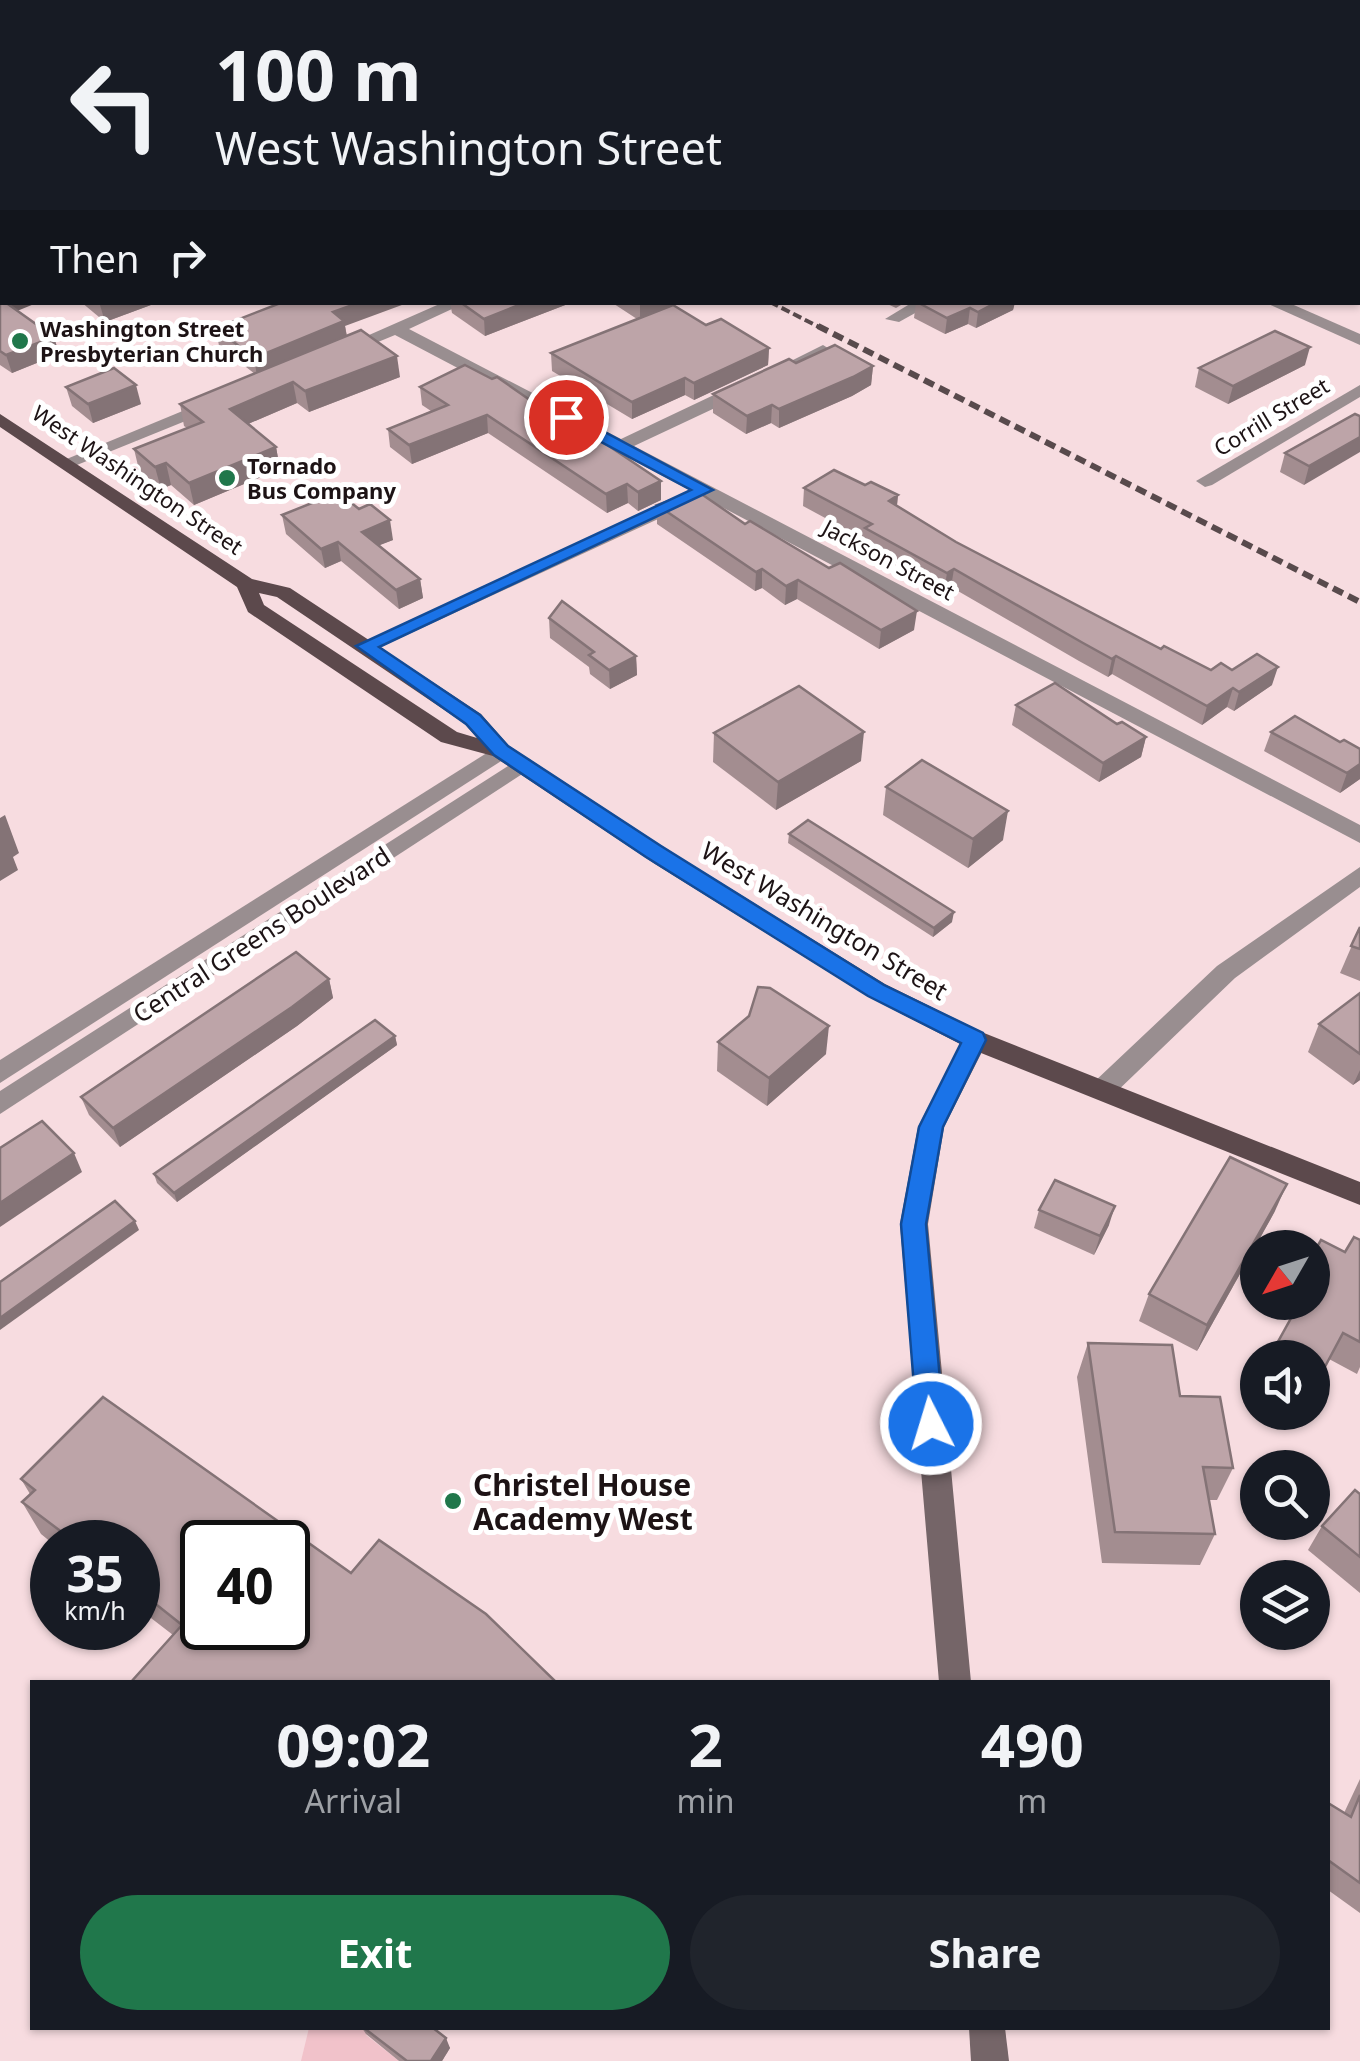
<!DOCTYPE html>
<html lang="en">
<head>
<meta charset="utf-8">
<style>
	:root { --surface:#171b24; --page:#20242c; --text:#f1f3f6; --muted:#9ea1a6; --accent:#20774b }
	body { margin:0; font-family:"Noto Sans",sans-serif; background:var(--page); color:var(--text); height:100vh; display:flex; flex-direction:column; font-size:38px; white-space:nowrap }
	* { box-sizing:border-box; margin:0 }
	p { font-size:32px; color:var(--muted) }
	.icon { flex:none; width:55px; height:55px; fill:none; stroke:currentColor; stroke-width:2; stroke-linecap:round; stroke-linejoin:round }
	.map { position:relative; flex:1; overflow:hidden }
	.drawer { position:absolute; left:30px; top:1680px; width:1300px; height:350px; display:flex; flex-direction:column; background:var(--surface); border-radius:0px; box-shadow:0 2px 8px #0004 }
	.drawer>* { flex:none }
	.banner { position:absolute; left:0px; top:0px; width:1360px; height:305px; box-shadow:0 2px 8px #0004; background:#171b24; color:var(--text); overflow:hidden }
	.needle { width:65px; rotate:231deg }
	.buttons { position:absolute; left:1240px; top:1230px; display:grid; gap:20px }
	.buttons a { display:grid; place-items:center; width:90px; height:90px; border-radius:50%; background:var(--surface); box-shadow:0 2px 8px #0004; font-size:50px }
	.speed { position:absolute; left:30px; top:1520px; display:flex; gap:20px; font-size:50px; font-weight:700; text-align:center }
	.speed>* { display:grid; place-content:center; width:130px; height:130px; border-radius:50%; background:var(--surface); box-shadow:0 2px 8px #0004; line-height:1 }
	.speed small { font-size:25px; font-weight:400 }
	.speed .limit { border:5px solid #111; border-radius:15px; background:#fff; color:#111 }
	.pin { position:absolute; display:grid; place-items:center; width:85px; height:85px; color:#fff; margin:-42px; border:5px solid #fff; border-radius:50%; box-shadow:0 2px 10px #0007 }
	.me { position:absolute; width:110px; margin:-55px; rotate:355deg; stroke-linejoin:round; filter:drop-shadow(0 0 8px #0008) }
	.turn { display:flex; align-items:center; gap:35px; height:210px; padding:0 50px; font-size:45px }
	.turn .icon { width:130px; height:130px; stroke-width:2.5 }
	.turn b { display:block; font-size:70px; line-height:85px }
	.then { display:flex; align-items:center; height:95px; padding:0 50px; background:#0003; gap:20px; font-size:38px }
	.eta { display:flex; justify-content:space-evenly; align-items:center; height:170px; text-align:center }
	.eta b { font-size:60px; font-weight:700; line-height:70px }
	.cta { display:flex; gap:20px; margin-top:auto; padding:20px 50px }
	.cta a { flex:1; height:115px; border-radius:60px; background:var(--accent); color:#fff; font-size:40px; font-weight:700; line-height:115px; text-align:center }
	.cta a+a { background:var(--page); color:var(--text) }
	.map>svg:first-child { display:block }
	.green { fill:#f1c2ca }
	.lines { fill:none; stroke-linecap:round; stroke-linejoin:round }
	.street { fill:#998e90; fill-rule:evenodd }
	.secondary { fill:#756568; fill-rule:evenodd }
	.primary { fill:#5c494c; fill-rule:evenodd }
	.rail-far1 { stroke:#584a4c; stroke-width:4; stroke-dasharray:9 4; stroke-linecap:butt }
	.rail { stroke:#584a4c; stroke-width:6; stroke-dasharray:11 6; stroke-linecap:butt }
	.wall { fill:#a38d90 }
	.shaded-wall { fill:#847376 }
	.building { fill:#bda4a8; stroke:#847376; stroke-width:2.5; fill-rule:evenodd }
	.route { fill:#1a73e8; stroke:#114b97; stroke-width:2.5 }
	.poi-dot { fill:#20774b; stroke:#fff; stroke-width:4 }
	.labels { text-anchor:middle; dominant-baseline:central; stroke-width:10; stroke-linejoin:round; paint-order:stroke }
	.far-poi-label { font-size:22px; font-weight:bold; fill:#1d1315; stroke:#fff; text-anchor:start }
	.far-street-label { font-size:22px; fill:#1d1315; stroke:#fff }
	.street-label { font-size:25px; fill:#1d1315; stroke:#fff }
	.near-poi-label { font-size:30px; font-weight:bold; fill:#1d1315; stroke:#fff; text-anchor:start }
</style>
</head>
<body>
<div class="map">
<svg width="1360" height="2061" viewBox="0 0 1360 2061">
	<rect width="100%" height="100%" fill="#f7dce0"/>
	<polygon class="green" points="309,2028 371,2028 366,2035 399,2061 301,2061"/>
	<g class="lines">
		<g class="street">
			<rect x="1358" y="50" width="2" height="8"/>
			<polygon points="444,302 467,302 409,329 621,439 737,384 749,384 749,392 634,446 1360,825 1360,843 395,335 349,354 335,350"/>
			<polygon points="913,302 935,302 899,322 885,319"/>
			<polygon points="1264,302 1287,302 1360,334 1360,345"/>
			<polygon points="823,345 831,350 829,354 790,373 775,369"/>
			<polygon points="1360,385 1360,397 1212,485 1205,487 1196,481"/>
			<polygon points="214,398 223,403 220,407 72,467 60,467 57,463"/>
			<polygon points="688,492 695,494 695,502 372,651 358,651 355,647"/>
			<polygon points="501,744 512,751 509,756 0,1083 0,1060"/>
			<polygon points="522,757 530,759 533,764 530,769 0,1114 0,1091"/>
			<polygon points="1360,867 1360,887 1235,978 1111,1097 1093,1097 1089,1090 1093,1083 1217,966"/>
		</g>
		<g class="secondary">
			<polygon points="14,302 39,302 0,318 0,307"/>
			<polygon points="975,1030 984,1033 988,1040 944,1127 928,1224 971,1682 939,1682 900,1224 918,1127 966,1033"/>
			<polygon points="969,2028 1005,2028 1009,2061 971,2061"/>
		</g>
		<path class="primary" d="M 0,414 L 252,579 L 290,588 L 481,714 L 509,746 L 671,852 L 885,984 L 984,1033 L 1360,1182 L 1360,1205 L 966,1047 L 867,996 L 655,864 L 493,756 L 441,742 L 248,612 L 237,587 L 0,427 ZM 259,593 L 277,597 L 465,724 L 477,738 L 457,732 L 264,605 Z"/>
		<g class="rail-far1">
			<polyline points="190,0 195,2"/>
			<polyline points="770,302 823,329"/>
		</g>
		<polyline class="rail" points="818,326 1360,602"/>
	</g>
	<g class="wall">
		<polygon points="300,0 1315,0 1322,2 305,2"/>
		<polygon points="0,302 54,337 59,354 12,373 0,365"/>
		<polygon points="81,302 159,302 105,322"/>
		<polygon points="450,302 573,302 485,336 452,313"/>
		<polygon points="611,302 672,302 672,306 706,325 769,348 768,365 694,400 685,395 632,419 552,371 551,353 637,319"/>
		<polygon points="883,302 906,302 896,308"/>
		<polygon points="916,302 1015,302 1013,310 976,328 968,324 945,334 914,318"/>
		<polygon points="345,326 347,336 400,377 309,412 297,403 248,424 276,447 280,469 194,505 171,485 161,489 139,470 134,449 187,428 184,426 180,404 255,374 219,346 216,328"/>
		<polygon points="796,363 873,366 871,385 852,396 779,428 771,423 746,434 713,413 713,394"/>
		<polygon points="465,365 661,500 638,511 628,503 607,513 488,433 412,464 390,447 388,429 431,411 422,405 420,387"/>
		<polygon points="1305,365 1228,404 1195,387 1199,368"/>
		<polygon points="66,387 141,404 93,423 72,406"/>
		<polygon points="1360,416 1304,485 1280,472 1285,453"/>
		<polygon points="804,488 898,495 897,506 956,542 1161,649 1211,670 1232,670 1272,685 1234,711 1227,707 1202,725 1112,674 1108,677 1079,661 951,587 944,591 863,547 864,539 803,506"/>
		<polygon points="657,505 745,524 914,630 879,649 797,599 785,605 762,588 755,591 657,524"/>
		<polygon points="282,515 393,540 379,545 420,579 423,598 399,609 341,561 325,568 286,534"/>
		<polygon points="549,618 636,656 637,675 610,689 590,674 589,667 550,638"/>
		<polygon points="1016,705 1117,724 1146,737 1141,757 1099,782 1012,725"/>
		<polygon points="1271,732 1340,742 1360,749 1360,779 1340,793 1264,751"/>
		<polygon points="714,733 861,761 776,810 713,762"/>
		<polygon points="886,787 1003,840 968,868 883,815"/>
		<polygon points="789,834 952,922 933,937 788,843"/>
		<polygon points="1360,927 1360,981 1340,973"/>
		<polygon points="329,979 333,998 297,1026 120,1147 89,1115 81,1097"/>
		<polygon points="1360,993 1360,1080 1353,1085 1308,1052 1319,1024"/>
		<polygon points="395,1036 397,1045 177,1202 157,1183 154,1174"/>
		<polygon points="718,1042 826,1054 767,1106 717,1071"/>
		<polygon points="1039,1210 1109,1225 1094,1255 1034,1228"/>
		<polygon points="1275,1211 1197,1351 1139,1321 1149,1294"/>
		<polygon points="1360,1240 1360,1367 1357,1374 1329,1359 1291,1318 1283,1313 1288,1302 1312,1302 1345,1252"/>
		<polygon points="1088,1343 1180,1396 1233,1468 1217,1500 1209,1500 1215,1534 1200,1565 1102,1563 1077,1377"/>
		<polygon points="1258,1379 1258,1406 1247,1400"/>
		<polygon points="1270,1412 1301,1412 1294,1426"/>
		<polygon points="21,1479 351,1573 173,1635 138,1608 138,1542 52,1543 41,1534 22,1502 30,1494"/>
		<polygon points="1360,1494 1360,1593 1308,1550 1322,1526"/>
		<polygon points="1360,1779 1360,1913 1328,1890 1328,1803 1344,1813"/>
		<polygon points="362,2028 433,2028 450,2048 442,2061 399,2061 366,2034"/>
	</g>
	<g class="shaded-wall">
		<polygon points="0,69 2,69 2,86 0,87"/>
		<polygon points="1360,132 1360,146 1358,147 1358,133"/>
		<polygon points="2,279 2,298 0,299 0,280"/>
		<polygon points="107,302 159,302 105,322 100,305"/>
		<polygon points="361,302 410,302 345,326 347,338 257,376 254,358 333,312"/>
		<polygon points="526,302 573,302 485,336 484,319"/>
		<polygon points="644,302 672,302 672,307 640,322 640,304"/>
		<polygon points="997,302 1015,302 1013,310 976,328 978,312"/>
		<polygon points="970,308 968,324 945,334 947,318"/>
		<polygon points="54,337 59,354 12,373 6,355"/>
		<polygon points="1310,347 1305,365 1228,404 1233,386"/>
		<polygon points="769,348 768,365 694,400 694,383"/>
		<polygon points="397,356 400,377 309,412 305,391"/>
		<polygon points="873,366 871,385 852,396 779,428 779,409"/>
		<polygon points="685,378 685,395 632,419 632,402"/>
		<polygon points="293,382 297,403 234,430 230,409"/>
		<polygon points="136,385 141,404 93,423 88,404"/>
		<polygon points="772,405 771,423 746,434 747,416"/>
		<polygon points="487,415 488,433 412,464 409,445"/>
		<polygon points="1360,437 1360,452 1304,485 1309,466"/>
		<polygon points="276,447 280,469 194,505 189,483"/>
		<polygon points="166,463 171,485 161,489 155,467"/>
		<polygon points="661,481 661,500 638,511 638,492"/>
		<polygon points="627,484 628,503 607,513 606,494"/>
		<polygon points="898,495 896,513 889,501"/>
		<polygon points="390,520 393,540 365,551 362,532"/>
		<polygon points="338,542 341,561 325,568 321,549"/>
		<polygon points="762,569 762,588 755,591 756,572"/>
		<polygon points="954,569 951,587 944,591 947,573"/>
		<polygon points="420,579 423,598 399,609 396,590"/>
		<polygon points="798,580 797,599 785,605 786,586"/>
		<polygon points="917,611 914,630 879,649 881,630"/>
		<polygon points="636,656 637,675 610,689 609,670"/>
		<polygon points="1116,656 1112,674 1108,677 1112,659"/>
		<polygon points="1278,667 1272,685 1234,711 1239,692"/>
		<polygon points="1233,688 1227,707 1202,725 1207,706"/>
		<polygon points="864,732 861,761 776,810 778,782"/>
		<polygon points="1146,737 1141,757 1099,782 1103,763"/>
		<polygon points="1360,764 1360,779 1340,793 1347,773"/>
		<polygon points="1008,811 1003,840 968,868 973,839"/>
		<polygon points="5,815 19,853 13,857 18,870 0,881 0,818"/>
		<polygon points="954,912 952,922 933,937 934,928"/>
		<polygon points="329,979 333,998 297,1026 120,1147 113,1128"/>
		<polygon points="829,1026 826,1054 767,1106 769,1078"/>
		<polygon points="395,1036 397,1045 177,1202 174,1193"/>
		<polygon points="1360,1070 1360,1080 1353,1085"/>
		<polygon points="74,1153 82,1172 0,1227 0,1203"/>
		<polygon points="1287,1184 1275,1211 1197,1351 1207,1325"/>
		<polygon points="1115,1206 1109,1225 1094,1255 1100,1236"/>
		<polygon points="135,1221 139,1230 0,1330 0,1318"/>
		<polygon points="446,2038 450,2048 442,2061 431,2061"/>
	</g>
	<g class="building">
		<polygon points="0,0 99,0 103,2 2,2 2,69 0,69 0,45 2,44 0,38"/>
		<polygon points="326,0 1315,0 1322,2 330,2"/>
		<polygon points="1358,61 1360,62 1360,132 1358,133"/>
		<polygon points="2,119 2,179 0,177 0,120"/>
		<polygon points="2,248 2,279 0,280 0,249"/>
		<polygon points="2,301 2,302 5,302 54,337 6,355 0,351 0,302"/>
		<polygon points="283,302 361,302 333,312 344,321 254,358 216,328"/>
		<polygon points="460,302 526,302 484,319"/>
		<polygon points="917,302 997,302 978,312 970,308 947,318"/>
		<polygon points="673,305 706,325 721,319 769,348 694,383 685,378 632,402 551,353"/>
		<polygon points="361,330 397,356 305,391 293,382 230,409 276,447 189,483 166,463 155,467 134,449 203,422 180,404"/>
		<polygon points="1275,331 1310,347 1233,386 1199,368"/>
		<polygon points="835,345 873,366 853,377 779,409 772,405 747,416 713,394 789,359 796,363"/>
		<polygon points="465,365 492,379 497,377 563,423 570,420 661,481 638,492 627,484 606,494 487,415 409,445 388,429 448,405 420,387"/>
		<polygon points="114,368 136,385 88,404 66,387"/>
		<polygon points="1355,414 1360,416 1360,437 1309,466 1285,453"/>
		<polygon points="834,470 865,485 871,482 898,495 889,501 956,542 1161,649 1164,646 1211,670 1221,663 1232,670 1257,654 1278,667 1239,692 1233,688 1207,706 1116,656 1112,659 1083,643 954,569 947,573 865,528 872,524 804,488"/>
		<polygon points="697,491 745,524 750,521 829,568 840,563 917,611 881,630 798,580 786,586 762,569 756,572 657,505"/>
		<polygon points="332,495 337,500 344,497 359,509 370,504 390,520 362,532 420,579 396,590 338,542 321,549 282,515"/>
		<polygon points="562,601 636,656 609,670 589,655 594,652 549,618"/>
		<polygon points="1055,683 1117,724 1122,722 1146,737 1103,763 1016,705"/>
		<polygon points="799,686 864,732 778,782 714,733"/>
		<polygon points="1295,716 1340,742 1344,740 1360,749 1360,764 1347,773 1271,732"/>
		<polygon points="922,760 1008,811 973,839 886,787"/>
		<polygon points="808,820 954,912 934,928 789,834"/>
		<polygon points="1360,927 1360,949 1351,946"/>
		<polygon points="296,952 329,979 292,1007 113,1128 81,1097"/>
		<polygon points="758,987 770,988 829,1026 769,1078 718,1042 749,1016"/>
		<polygon points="1360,993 1360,1054 1319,1024"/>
		<polygon points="375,1020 395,1036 174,1193 154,1174"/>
		<polygon points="42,1121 74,1153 0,1203 0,1148"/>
		<polygon points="1230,1157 1287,1184 1207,1325 1149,1294"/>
		<polygon points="1055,1180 1115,1206 1100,1236 1039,1210"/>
		<polygon points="115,1201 135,1221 0,1318 0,1282"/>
		<polygon points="1354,1237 1360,1240 1360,1342 1343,1333 1312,1391 1312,1358 1269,1358 1300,1302 1312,1302 1312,1256 1321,1240 1345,1252"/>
		<polygon points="1088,1343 1172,1345 1180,1396 1220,1397 1233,1468 1203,1467 1215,1534 1115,1532"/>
		<path d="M 103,1397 L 351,1573 L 379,1540 L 486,1614 L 556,1682 L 131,1682 L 182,1625 L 138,1590 L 138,1542 L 75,1542 L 22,1502 L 35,1490 L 21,1479 ZM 202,1542 L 288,1542 L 288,1628 L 202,1628 Z"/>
		<polygon points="1355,1490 1360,1494 1360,1557 1322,1526"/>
		<polygon points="1360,1795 1360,1883 1328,1860 1328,1803 1351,1817"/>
		<polygon points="364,2028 433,2028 446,2038 431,2061 407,2061"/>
	</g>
	<polygon class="route" points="560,414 571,414 713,490 379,647 480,715 508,746 661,846 884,985 983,1033 986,1040 943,1127 926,1224 944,1424 940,1433 931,1437 921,1433 917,1424 901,1224 919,1127 961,1043 868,996 646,857 494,755 466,724 356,646 691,490 560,420"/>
	<g class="poi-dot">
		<circle cx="20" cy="341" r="10"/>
		<circle cx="227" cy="478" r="10"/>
		<circle cx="453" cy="1501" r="10"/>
	</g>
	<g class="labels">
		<g class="far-poi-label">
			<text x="40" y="328">Washington Street<tspan x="40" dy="25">Presbyterian Church</tspan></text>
			<text x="247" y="465">Tornado<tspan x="247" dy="25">Bus Company</tspan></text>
		</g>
		<g class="far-street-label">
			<text transform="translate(1271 416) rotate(-31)">Corrill Street</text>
			<text transform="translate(138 479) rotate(34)">West Washington Street</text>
			<text transform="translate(889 559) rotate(28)">Jackson Street</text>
		</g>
		<g class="street-label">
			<text transform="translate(825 920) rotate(31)">West Washington Street</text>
			<text transform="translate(261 934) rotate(-33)">Central Greens Boulevard</text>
		</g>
		<g class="near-poi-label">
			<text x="473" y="1484">Christel House<tspan x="473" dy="34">Academy West</tspan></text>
		</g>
	</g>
</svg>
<div class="buttons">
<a><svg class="needle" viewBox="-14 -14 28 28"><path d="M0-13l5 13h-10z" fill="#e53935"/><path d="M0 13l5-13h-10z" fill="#9ea1a6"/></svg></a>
<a><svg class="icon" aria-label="sound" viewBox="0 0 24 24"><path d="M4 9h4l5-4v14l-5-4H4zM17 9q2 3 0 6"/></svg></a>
<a><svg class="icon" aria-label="search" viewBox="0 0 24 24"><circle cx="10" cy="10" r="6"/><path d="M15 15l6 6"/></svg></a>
<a><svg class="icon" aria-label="layers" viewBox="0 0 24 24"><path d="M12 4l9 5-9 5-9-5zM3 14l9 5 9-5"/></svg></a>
</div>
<div class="speed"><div>35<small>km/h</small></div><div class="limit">40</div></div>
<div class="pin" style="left:566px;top:417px;background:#d93025"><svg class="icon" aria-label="arrive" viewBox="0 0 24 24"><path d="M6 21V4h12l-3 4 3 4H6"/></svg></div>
<svg class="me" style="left:931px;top:1424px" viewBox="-20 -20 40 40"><circle r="17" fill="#1a73e8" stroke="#fff" stroke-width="3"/><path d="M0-11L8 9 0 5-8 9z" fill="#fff"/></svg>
<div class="banner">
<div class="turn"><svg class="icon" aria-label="left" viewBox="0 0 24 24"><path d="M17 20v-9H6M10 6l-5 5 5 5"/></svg><div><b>100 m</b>West Washington Street</div></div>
<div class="then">Then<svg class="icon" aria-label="right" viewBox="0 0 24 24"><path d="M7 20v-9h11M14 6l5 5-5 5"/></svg></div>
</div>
<section class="drawer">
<div class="eta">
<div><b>09:02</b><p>Arrival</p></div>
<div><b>2</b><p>min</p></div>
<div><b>490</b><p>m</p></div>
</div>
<div class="cta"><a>Exit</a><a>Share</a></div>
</section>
</div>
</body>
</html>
